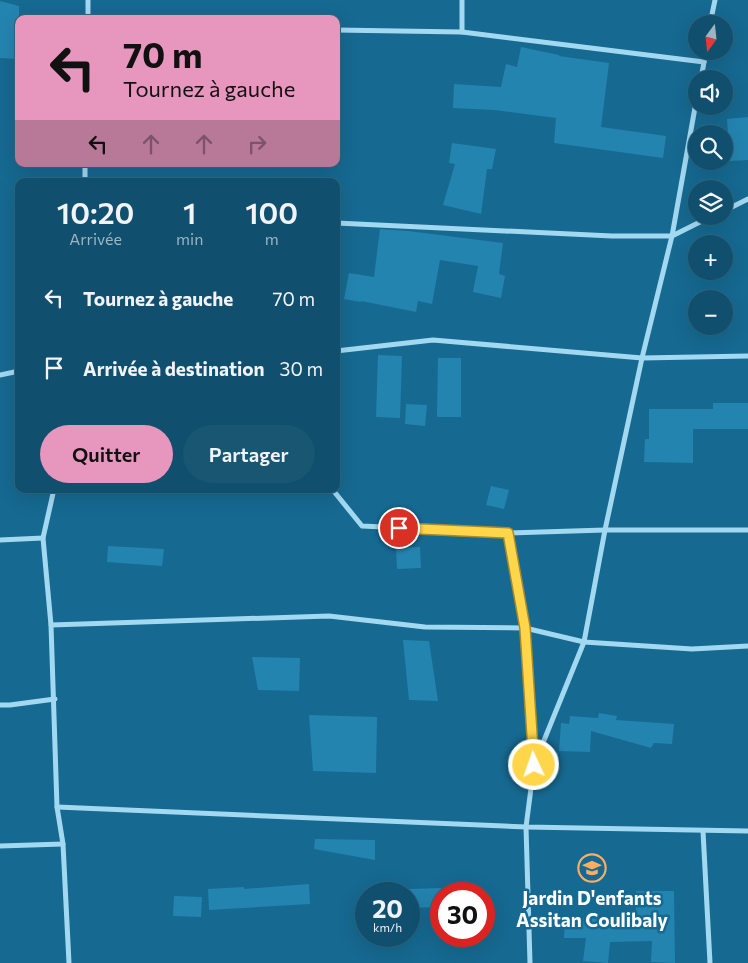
<!DOCTYPE html>
<html lang="fr">
<head>
<meta charset="utf-8">
<style>
	:root { --surface:#104f6d; --page:#195672; --text:#f1f3f6; --muted:#9cb5c2; --line:#306680; --accent:#e797bd }
	body { margin:0; font-family:Commissioner,sans-serif; background:var(--page); color:var(--text); height:100vh; display:flex; flex-direction:column; font-size:19px; white-space:nowrap }
	* { box-sizing:border-box; margin:0 }
	p { font-size:16px; color:var(--muted) }
	.icon { flex:none; width:28px; height:28px; fill:none; stroke:currentColor; stroke-width:2; stroke-linecap:round; stroke-linejoin:round }
	.map { position:relative; flex:1; overflow:hidden }
	.drawer { position:absolute; left:15px; top:178px; width:325px; height:315px; display:flex; flex-direction:column; background:var(--surface); border-radius:10px; box-shadow:0 5px 20px #0002,0 0 0 1px var(--line) }
	.drawer>* { flex:none }
	.top-card { position:absolute; left:15px; top:15px; width:325px; height:152px; border-radius:10px; box-shadow:0 5px 20px #0002,0 0 0 1px var(--line); background:#e797bd; color:#111; overflow:hidden }
	.needle { width:32px; rotate:195deg }
	.buttons { position:absolute; left:688px; top:15px; display:grid; gap:10px }
	.buttons a { display:grid; place-items:center; width:45px; height:45px; border-radius:50%; background:var(--surface); box-shadow:0 5px 20px #0002,0 0 0 1px var(--line); font-size:25px }
	.speed { position:absolute; left:355px; top:882px; display:flex; gap:10px; font-size:25px; font-weight:700; text-align:center }
	.speed>* { display:grid; place-content:center; width:65px; height:65px; border-radius:50%; background:var(--surface); box-shadow:0 5px 20px #0002,0 0 0 1px var(--line); line-height:1 }
	.speed small { font-size:12px; font-weight:400 }
	.speed .limit { border:8px solid #d22; background:#fff; color:#111 }
	.pin { position:absolute; display:grid; place-items:center; width:42px; height:42px; color:#fff; margin:-21px; border:2px solid #fff; border-radius:50%; box-shadow:0 1px 5px #0007 }
	.me { position:absolute; width:55px; margin:-28px; rotate:357deg; stroke-linejoin:round; filter:drop-shadow(0 0 4px #0008) }
	.turn { display:flex; align-items:center; gap:18px; height:105px; padding:0 25px; font-size:22px }
	.turn .icon { width:65px; height:65px; stroke-width:2.5 }
	.turn b { display:block; font-size:35px; line-height:42px }
	.lanes { display:flex; align-items:center; height:48px; padding:0 25px; background:#0003; justify-content:center; gap:25px; direction:ltr }
	.lanes .off { opacity:.35 }
	.eta { display:flex; justify-content:space-evenly; align-items:center; height:85px; text-align:center }
	.eta b { font-size:30px; font-weight:600; line-height:35px }
	.cta { display:flex; gap:10px; margin-top:auto; padding:10px 25px }
	.cta a { flex:1; height:58px; border-radius:30px; background:var(--accent); color:#111; font-size:20px; font-weight:600; line-height:58px; text-align:center }
	.cta a+a { background:var(--page); color:var(--text) }
	ul { padding:0; list-style:none }
	li { display:flex; align-items:center; gap:15px; height:70px; padding:0 25px }
	li div { flex:1 }
	li b { display:block; font-size:19px }
	li em { font-style:normal }
	.map>svg:first-child { display:block }
	.building { fill:#2484b0 }
	.lines { fill:none; stroke-linecap:round; stroke-linejoin:round }
	.street { stroke:#a3d8f1; stroke-width:5 }
	.route-casing { stroke:#a68a30; stroke-width:12 }
	.route { stroke:#ffd54a; stroke-width:9 }
	.labels { text-anchor:middle; dominant-baseline:central; stroke-width:5; stroke-linejoin:round; paint-order:stroke }
	.poi-label { font-size:19px; font-weight:bold; fill:#fff; stroke:#166991 }
</style>
</head>
<body>
<div class="map">
<svg width="748" height="963" viewBox="0 0 748 963">
	<rect width="100%" height="100%" fill="#166991"/>
	<g class="building">
		<polygon points="0,1 19,6 19,59 0,58"/>
		<polygon points="521,47 559,55 559,56 609,63 601,127 666,136 663,158 554,143 556,118 494,110 453,108 454,84 501,87 506,64 517,67"/>
		<polygon points="748,117 748,160 730,161 727,119"/>
		<polygon points="452,143 496,149 492,169 487,169 481,214 443,205 455,164 449,163"/>
		<polygon points="380,229 408,231 503,243 499,274 505,276 501,298 473,292 478,266 440,260 432,304 418,301 416,312 361,301 361,302 344,299 349,273 374,277"/>
		<polygon points="378,355 402,356 400,418 376,417"/>
		<polygon points="438,358 461,358 461,417 437,417"/>
		<polygon points="713,403 748,403 748,429 693,429 693,463 644,462 645,439 649,439 649,409 713,409"/>
		<polygon points="406,404 427,405 425,426 405,424"/>
		<polygon points="491,486 509,490 504,509 486,505"/>
		<polygon points="108,546 164,549 162,566 107,562"/>
		<polygon points="420,547 421,568 397,569 396,548"/>
		<polygon points="403,640 429,641 438,701 409,700"/>
		<polygon points="252,657 300,658 299,691 258,690"/>
		<polygon points="599,713 617,716 616,720 674,724 672,744 654,743 651,748 591,731 590,752 559,751 561,723 569,724 570,716 598,718"/>
		<polygon points="309,715 377,717 376,773 313,771"/>
		<polygon points="315,839 375,840 375,860 314,849"/>
		<polygon points="309,884 310,904 209,910 208,889 244,887 244,889"/>
		<polygon points="441,888 441,907 409,908 409,889"/>
		<polygon points="636,891 674,891 675,963 651,962 652,941 610,942 608,963 583,961 586,938 564,938 565,918 636,919"/>
		<polygon points="174,896 202,897 201,917 173,916"/>
	</g>
	<g class="lines">
		<g class="street">
			<polyline points="88,19 88,0"/>
			<polyline points="710,24 715,0"/>
			<polyline points="336,30 462,32 704,62"/>
			<polyline points="462,32 462,0"/>
			<polyline points="701,79 706,51"/>
			<polyline points="85,181 85,164"/>
			<polyline points="724,211 748,199"/>
			<polyline points="336,223 612,236 672,236 712,216"/>
			<polyline points="336,351 433,340 642,358 748,356"/>
			<polyline points="0,375 19,371"/>
			<polyline points="54,489 43,538 51,625 57,807 63,844 69,963"/>
			<polyline points="332,489 362,526 509,533 605,530 748,530"/>
			<polyline points="509,533 525,628 534,765 526,827 530,963"/>
			<polyline points="0,540 43,538"/>
			<polyline points="51,625 329,616 425,627 525,628 584,642 692,649 748,646"/>
			<polyline points="0,705 10,705 55,699"/>
			<polyline points="534,765 584,642 605,530 642,358 672,236 696,102"/>
			<polyline points="57,807 526,827 748,831"/>
			<polyline points="703,831 710,963"/>
			<polyline points="0,846 63,844"/>
		</g>
	</g>
	<g class="lines">
		<g class="route-casing">
			<polyline id="route" points="399,528 508,533 525,628 534,765"/>
		</g>
		<use href="#route" class="route"/>
	</g>
	<defs>
		<g id="school-ring" transform="scale(1.4375)"><circle r="9.5" fill="#166991" stroke="#ffad63" stroke-width="1.5"/><path d="M0-5L7-2L0 1L-7-2ZM-4 1L0 2.5L4 1V4Q0 6-4 4Z" fill="#ffad63"/></g>
	</defs>
	<g fill-rule="evenodd">
		<use href="#school-ring" x="592" y="868"/>
	</g>
	<g class="labels">
		<g class="poi-label">
			<text x="592" y="897">Jardin D'enfants<tspan x="592" dy="22">Assitan Coulibaly</tspan></text>
		</g>
	</g>
</svg>
<div class="buttons">
<a><svg class="needle" viewBox="-14 -14 28 28"><path d="M0-13l5 13h-10z" fill="#e53935"/><path d="M0 13l5-13h-10z" fill="#9cb5c2"/></svg></a>
<a><svg class="icon" aria-label="sound" viewBox="0 0 24 24"><path d="M4 9h4l5-4v14l-5-4H4zM17 9q2 3 0 6"/></svg></a>
<a><svg class="icon" aria-label="search" viewBox="0 0 24 24"><circle cx="10" cy="10" r="6"/><path d="M15 15l6 6"/></svg></a>
<a><svg class="icon" aria-label="layers" viewBox="0 0 24 24"><path d="M12 4l9 5-9 5-9-5zM3 14l9 5 9-5"/></svg></a>
<a>+</a>
<a>−</a>
</div>
<div class="speed"><div>20<small>km/h</small></div><div class="limit">30</div></div>
<div class="pin" style="left:399px;top:528px;background:#d93025"><svg class="icon" aria-label="arrive" viewBox="0 0 24 24"><path d="M6 21V4h12l-3 4 3 4H6"/></svg></div>
<svg class="me" style="left:534px;top:765px" viewBox="-20 -20 40 40"><circle r="17" fill="#ffd54a" stroke="#fff" stroke-width="3"/><path d="M0-11L8 9 0 5-8 9z" fill="#fff"/></svg>
<div class="top-card">
<div class="turn"><svg class="icon" aria-label="left" viewBox="0 0 24 24"><path d="M17 20v-9H6M10 6l-5 5 5 5"/></svg><div><b>70 m</b>Tournez à gauche</div></div>
<div class="lanes"><svg class="icon" aria-label="left" viewBox="0 0 24 24"><path d="M17 20v-9H6M10 6l-5 5 5 5"/></svg><svg class="icon off" aria-label="ahead" viewBox="0 0 24 24"><path d="M12 20V5M6 11l6-6 6 6"/></svg><svg class="icon off" aria-label="ahead" viewBox="0 0 24 24"><path d="M12 20V5M6 11l6-6 6 6"/></svg><svg class="icon off" aria-label="right" viewBox="0 0 24 24"><path d="M7 20v-9h11M14 6l5 5-5 5"/></svg></div>
</div>
<section class="drawer">
<div class="eta">
<div><b>10:20</b><p>Arrivée</p></div>
<div><b>1</b><p>min</p></div>
<div><b>100</b><p>m</p></div>
</div>
<ul>
<li><svg class="icon" aria-label="left" viewBox="0 0 24 24"><path d="M17 20v-9H6M10 6l-5 5 5 5"/></svg><div><b>Tournez à gauche</b></div><em>70 m</em></li>
<li><svg class="icon" aria-label="arrive" viewBox="0 0 24 24"><path d="M6 21V4h12l-3 4 3 4H6"/></svg><div><b>Arrivée à destination</b></div><em>30 m</em></li>
</ul>
<div class="cta"><a>Quitter</a><a>Partager</a></div>
</section>
</div>
</body>
</html>
